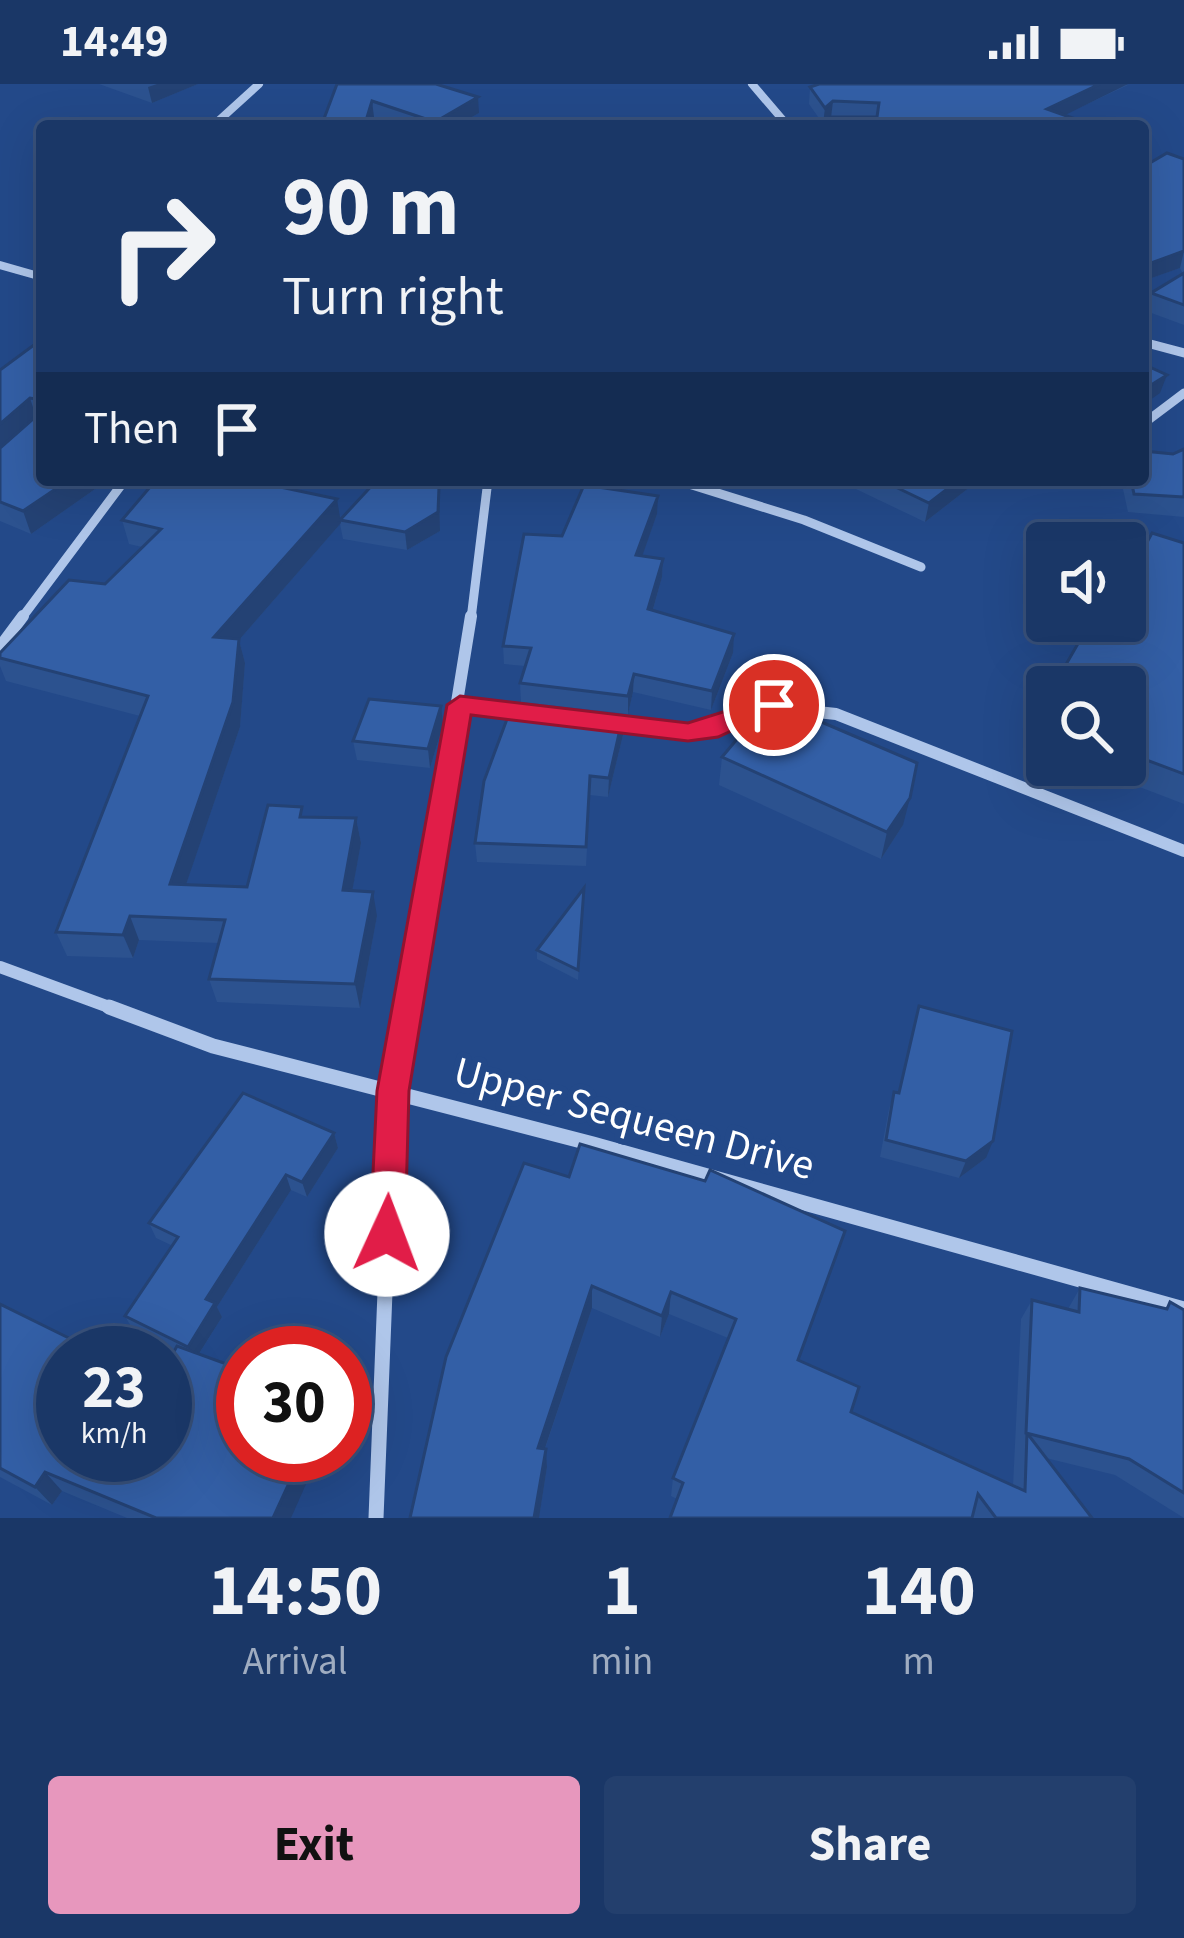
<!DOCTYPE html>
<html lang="en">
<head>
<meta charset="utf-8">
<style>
	:root { --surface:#1a3767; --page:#233f6d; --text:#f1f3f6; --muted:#9facc0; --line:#38517b; --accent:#e797bd }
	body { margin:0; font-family:"Source Sans 3",sans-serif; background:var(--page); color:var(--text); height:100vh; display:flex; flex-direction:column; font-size:45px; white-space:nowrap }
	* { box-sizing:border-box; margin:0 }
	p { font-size:39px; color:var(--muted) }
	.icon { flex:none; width:66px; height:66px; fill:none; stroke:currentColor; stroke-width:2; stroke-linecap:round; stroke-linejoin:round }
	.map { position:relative; height:1434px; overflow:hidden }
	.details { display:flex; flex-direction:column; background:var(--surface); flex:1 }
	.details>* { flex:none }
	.top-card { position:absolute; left:36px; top:36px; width:1113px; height:366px; border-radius:12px; box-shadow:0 12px 48px #0002,0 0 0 3px var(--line); background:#1a3767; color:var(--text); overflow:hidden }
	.buttons { position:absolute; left:1026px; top:438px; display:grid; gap:24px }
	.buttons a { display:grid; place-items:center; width:120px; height:120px; border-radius:12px; background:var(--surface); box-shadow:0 12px 48px #0002,0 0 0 3px var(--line); font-size:60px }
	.speed { position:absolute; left:36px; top:1242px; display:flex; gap:24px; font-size:60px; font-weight:700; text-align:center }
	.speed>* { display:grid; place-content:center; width:156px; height:156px; border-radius:50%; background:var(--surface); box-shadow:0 12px 48px #0002,0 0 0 3px var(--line); line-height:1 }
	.speed small { font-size:30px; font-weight:400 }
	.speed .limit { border:18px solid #d22; background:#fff; color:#111 }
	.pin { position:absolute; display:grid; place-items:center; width:102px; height:102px; color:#fff; margin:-51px; border:6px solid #fff; border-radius:50%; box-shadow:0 3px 12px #0007 }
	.me { position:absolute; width:132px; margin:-66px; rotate:2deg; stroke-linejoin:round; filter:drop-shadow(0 0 9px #0008) }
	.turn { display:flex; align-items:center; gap:42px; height:252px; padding:0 48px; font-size:54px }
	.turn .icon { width:156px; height:156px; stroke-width:2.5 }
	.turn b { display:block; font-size:84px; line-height:102px }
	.then { display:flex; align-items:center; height:114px; padding:0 48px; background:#0003; gap:24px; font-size:45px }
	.eta { display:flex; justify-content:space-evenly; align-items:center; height:204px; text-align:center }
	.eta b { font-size:72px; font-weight:700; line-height:84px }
	.cta { display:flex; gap:24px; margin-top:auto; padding:24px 48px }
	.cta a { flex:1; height:138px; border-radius:12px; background:var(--accent); color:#111; font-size:48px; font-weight:700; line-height:138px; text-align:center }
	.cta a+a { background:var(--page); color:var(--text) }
	.status { display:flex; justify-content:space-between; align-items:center; height:84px; padding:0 60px; background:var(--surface); direction:ltr }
	.status svg { height:33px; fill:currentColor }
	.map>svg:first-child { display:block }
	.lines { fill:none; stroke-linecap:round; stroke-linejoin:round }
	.street-far3 { stroke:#afc6ea; stroke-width:8 }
	.street-far2 { stroke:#afc6ea; stroke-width:9 }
	.street-far1 { stroke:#afc6ea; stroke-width:12 }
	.street { stroke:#afc6ea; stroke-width:15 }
	.wall { fill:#2c528f }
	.shaded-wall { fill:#244274 }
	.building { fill:#335fa6; stroke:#244274; stroke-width:3 }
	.route { fill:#e11d48; stroke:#92132f; stroke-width:3 }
	.labels { text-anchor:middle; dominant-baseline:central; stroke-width:12; stroke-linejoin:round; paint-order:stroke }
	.near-street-label { font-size:42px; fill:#fff; stroke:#234989 }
</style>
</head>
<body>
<div class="status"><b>14:49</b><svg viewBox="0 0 49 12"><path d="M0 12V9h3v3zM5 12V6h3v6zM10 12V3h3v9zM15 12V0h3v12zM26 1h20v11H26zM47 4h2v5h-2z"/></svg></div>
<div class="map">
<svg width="1184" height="1434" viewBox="0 0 1184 1434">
	<rect width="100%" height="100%" fill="#234989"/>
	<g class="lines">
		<g class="street-far3">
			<polyline points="752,0 788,42"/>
			<polyline points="215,40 259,0"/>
			<polyline points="0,181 42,193"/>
		</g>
		<g class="street-far2">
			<polyline points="1143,258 1184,269"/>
			<polyline points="1143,340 1184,309"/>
			<polyline points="676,396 804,436 921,483"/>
			<polyline points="21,535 125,396"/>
			<polyline points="471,535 488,396"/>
		</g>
		<g class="street-far1">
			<polyline points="0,563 23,532"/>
			<polyline points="460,621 524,628"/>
			<polyline points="610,638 695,648 780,624 836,630 1184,767"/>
			<polyline points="0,883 117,926"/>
			<polyline points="407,926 471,532"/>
		</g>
		<g class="street">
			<polyline points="109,923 213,962 593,1060 1184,1225"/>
			<polyline points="376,1434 393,1007 408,923"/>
		</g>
	</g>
	<g class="wall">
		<polygon points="99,0 198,0 152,19"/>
		<polygon points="337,0 479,29 456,42 401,42 374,33 371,42 323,42"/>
		<polygon points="1128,1 1064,31 1095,42 831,42 832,34 823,40 809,20 810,3"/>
		<polygon points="1184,75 1184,241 1146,227 1151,209 1183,190 1180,184 1143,197 1143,83"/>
		<polygon points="42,255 98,403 31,450 0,437 0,286"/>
		<polygon points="1184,365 1184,433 1128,428 1121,396 1143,396 1173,370"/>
		<polygon points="837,396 979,396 925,438"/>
		<polygon points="439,403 440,447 407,466 343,455 340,440 239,556 245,579 240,643 186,800 247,803 305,733 356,734 361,759 352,807 377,832 360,924 217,918 209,895 219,859 139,856 133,874 67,872 56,848 140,632 6,597 0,582 0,569 105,500 142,463 129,460 122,436 340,435"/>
		<polygon points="657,430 642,472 663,475 662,493 653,526 733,569 711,626 633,608 628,630 521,618 520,599 525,582 504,580 503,562 562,452"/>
		<polygon points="1184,459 1184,720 1082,681 1125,681 1125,603 1083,547 1087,537 1125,537 1137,477"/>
		<polygon points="1047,614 1047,668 1027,660 1036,634"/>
		<polygon points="623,632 623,651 608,713 590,711 586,782 477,778 475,759"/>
		<polygon points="443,641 430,684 357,676 353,657"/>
		<polygon points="722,673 903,741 881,775 719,701"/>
		<polygon points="584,804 578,896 537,875 537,866"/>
		<polygon points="919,922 986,1074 959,1094 880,1073 889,1025 894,1008 898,1009"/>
		<polygon points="334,1049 338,1064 307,1113 291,1106 217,1223 222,1233 199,1270 291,1434 127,1434 62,1407 52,1421 0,1393 0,1220 89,1264 92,1269 63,1269 61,1349 114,1379 175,1266 133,1246 125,1232 173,1162 156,1154 149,1139"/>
		<polygon points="569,1093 845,1147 799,1277 851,1328 1013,1402 1021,1235 1032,1216 1068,1225 1080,1204 1165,1225 1170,1218 1184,1226 1184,1434 1115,1391 1046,1374 1092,1434 670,1434 677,1415 671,1412 673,1394 728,1254 669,1230 660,1253 592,1224 545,1365 547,1383 539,1434"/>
	</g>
	<g class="shaded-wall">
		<polygon points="157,0 198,0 152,19 148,3"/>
		<polygon points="1100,0 1128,0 1043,42 1047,25"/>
		<polygon points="478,13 479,29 456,42 435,42 435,38"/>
		<polygon points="372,17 374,33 371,42 365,42"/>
		<polygon points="833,17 831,34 823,40 825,24"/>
		<polygon points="1184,167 1180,184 1143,197 1143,182"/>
		<polygon points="1167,291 1160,309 1143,321 1143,306"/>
		<polygon points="30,314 37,336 0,369 0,340"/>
		<polygon points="69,396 95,396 98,403 31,450 23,427"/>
		<polygon points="959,396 979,396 925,438 929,419"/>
		<polygon points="439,403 440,447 407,466 405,448"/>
		<polygon points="658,412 657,430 636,490 636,471"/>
		<polygon points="337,415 341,439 239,556 245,579 240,643 178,824 170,800 214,553"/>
		<polygon points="663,475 662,493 648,543 648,525"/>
		<polygon points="734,550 733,569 711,626 712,607"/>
		<polygon points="634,590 633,608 628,630 628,612"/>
		<polygon points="441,622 443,641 430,684 428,665"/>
		<polygon points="623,632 623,651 608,713 609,694"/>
		<polygon points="910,714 903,741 881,775 887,748"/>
		<polygon points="356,734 361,759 348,830 343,806"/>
		<polygon points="373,808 377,832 360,924 355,900"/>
		<polygon points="130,832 139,856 133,874 123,851"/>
		<polygon points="334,1049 338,1064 307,1113 302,1098"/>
		<polygon points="993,1057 986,1074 959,1094 966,1077"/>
		<polygon points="286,1091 291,1106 217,1223 222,1233 195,1276 188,1263 206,1215"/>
		<polygon points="845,1147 838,1169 792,1296 798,1276"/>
		<polygon points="592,1202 592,1224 539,1382 538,1364"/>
		<polygon points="671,1208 669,1230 660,1253 662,1232"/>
		<polygon points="343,1260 350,1281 345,1298 345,1269 340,1269"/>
		<polygon points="63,1302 63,1345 56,1356 39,1337"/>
		<polygon points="546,1365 547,1383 539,1434 534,1434"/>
		<polygon points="302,1371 319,1371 291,1434 273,1434"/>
		<polygon points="45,1388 62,1407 52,1421 35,1403"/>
	</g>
	<g class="building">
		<polygon points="337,0 436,0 478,13 435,38 372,17 365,40 322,40"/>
		<polygon points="819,0 1100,0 1047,25 1095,42 838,42 832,33 877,33 879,19 833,17 825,24 810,3"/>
		<polygon points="1167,69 1184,75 1184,167 1143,182 1143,83"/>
		<polygon points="1184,189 1184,221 1151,209"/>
		<polygon points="42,255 42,316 30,314 0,340 0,286"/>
		<polygon points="1143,280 1167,291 1143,306"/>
		<polygon points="42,320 42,396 69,396 23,427 0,418 0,364 42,327"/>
		<polygon points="1184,365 1184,413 1134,410 1131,396 1143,396 1143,367 1173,370"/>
		<polygon points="156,396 247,396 337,415 214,553 239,555 233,618 170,800 247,803 268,721 302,723 300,733 356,734 343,806 373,808 355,900 209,895 225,836 130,832 123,851 56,848 148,612 0,574 0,569 69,496 105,500 161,445 122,436"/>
		<polygon points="377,396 401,396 439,403 438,428 405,448 340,436"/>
		<polygon points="881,396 959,396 929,419"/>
		<polygon points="584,401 658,412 636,471 663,475 648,525 734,550 712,607 634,590 628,612 520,599 531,564 503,562 524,450 562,452"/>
		<polygon points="1152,449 1184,459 1184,690 1125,668 1125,603 1053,603 1091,537 1125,537 1125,473 1137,477"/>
		<polygon points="1047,614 1047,638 1036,634"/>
		<polygon points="369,615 441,622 428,665 353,657"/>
		<polygon points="770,616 917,679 910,714 887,748 722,673"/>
		<polygon points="513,619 623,632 609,694 590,692 586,763 475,759 484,697"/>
		<polygon points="584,804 578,886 537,866"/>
		<polygon points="919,922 1012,947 993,1057 966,1077 886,1056 894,1008 899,1009"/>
		<polygon points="243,1009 334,1049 302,1098 286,1091 206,1215 215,1219 188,1263 125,1232 178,1153 149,1139"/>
		<polygon points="580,1060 705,1097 710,1086 845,1147 798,1276 859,1303 851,1328 1025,1407 1027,1349 1092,1434 996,1434 978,1410 972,1434 670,1434 683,1399 673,1394 736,1235 671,1208 662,1232 592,1202 538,1364 546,1365 534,1434 410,1434 446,1273 524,1079 569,1093"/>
		<polygon points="1080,1204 1167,1225 1170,1218 1184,1226 1184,1409 1129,1375 1026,1349 1032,1216 1079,1228"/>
		<polygon points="0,1220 89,1264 85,1269 63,1269 63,1302 39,1337 63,1350 63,1371 100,1371 114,1379 118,1371 165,1371 165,1284 177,1262 243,1286 243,1371 302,1371 273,1434 156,1434 45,1388 35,1403 0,1384"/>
		<polygon points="287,1246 343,1260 340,1269 279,1269"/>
	</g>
	<polygon class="route" points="460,612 688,639 774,612 787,621 718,653 688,657 471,631 409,1007 405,1150 400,1161 387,1166 375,1161 370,1150 377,1007 447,621"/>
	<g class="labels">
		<g class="near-street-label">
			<text transform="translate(634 1035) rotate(15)">Upper Sequeen Drive</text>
		</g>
	</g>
</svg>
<div class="buttons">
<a><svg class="icon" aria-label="sound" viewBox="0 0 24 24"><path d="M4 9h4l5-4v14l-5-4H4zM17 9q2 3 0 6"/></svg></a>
<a><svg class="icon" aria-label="search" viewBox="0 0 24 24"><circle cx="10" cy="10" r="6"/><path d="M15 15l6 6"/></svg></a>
</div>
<div class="speed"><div>23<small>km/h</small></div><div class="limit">30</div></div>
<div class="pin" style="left:774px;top:621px;background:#d93025"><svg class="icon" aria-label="arrive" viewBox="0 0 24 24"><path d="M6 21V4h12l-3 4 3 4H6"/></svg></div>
<svg class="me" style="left:387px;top:1150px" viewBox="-20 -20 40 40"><circle r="19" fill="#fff"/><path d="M0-13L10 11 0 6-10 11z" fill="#e11d48"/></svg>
<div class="top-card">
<div class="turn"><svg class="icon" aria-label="right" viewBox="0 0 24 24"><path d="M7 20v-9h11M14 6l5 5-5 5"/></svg><div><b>90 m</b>Turn right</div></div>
<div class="then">Then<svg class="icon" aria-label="arrive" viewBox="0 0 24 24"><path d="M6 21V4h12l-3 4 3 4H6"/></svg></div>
</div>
</div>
<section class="details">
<div class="eta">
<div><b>14:50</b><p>Arrival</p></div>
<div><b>1</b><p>min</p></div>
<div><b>140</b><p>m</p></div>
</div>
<div class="cta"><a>Exit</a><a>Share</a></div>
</section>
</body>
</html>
